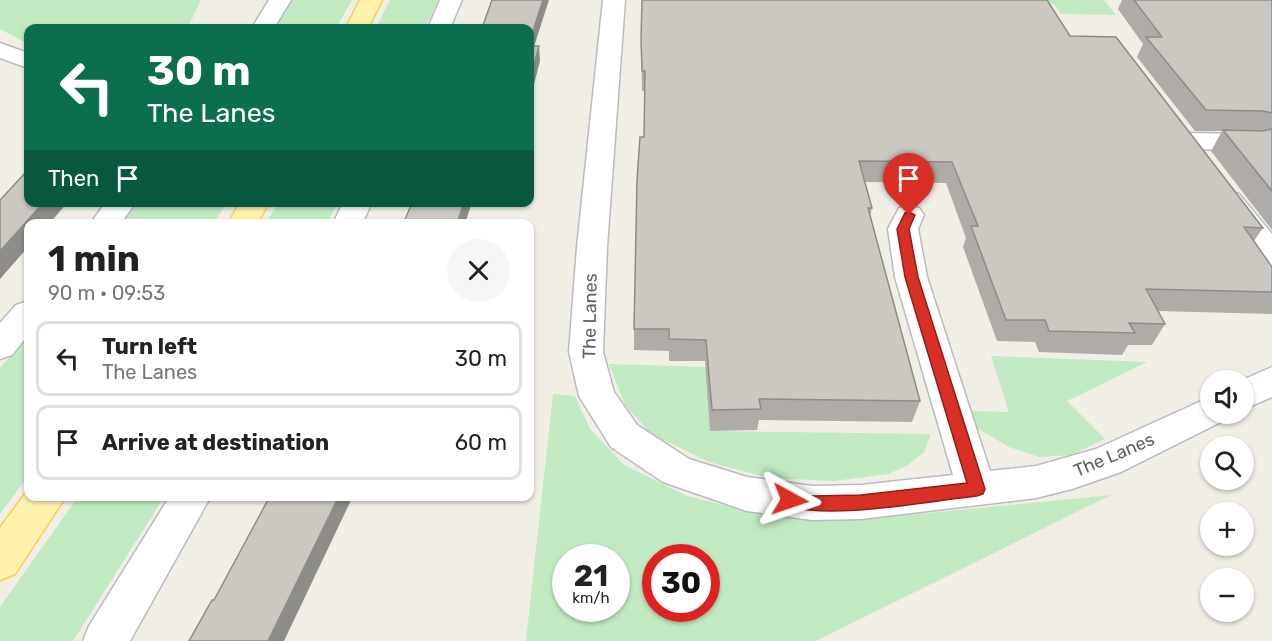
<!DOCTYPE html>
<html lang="en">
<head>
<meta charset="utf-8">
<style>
	:root { --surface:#fff; --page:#f6f6f6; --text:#222; --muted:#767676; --line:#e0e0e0 }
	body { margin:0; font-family:Rubik,sans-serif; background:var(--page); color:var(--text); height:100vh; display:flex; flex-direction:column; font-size:22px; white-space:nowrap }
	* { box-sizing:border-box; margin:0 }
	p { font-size:20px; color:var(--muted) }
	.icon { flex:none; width:33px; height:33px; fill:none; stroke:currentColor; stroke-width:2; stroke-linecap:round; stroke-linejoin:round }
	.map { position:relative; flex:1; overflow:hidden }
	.drawer { position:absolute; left:24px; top:219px; width:510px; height:282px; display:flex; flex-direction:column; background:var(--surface); border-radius:12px; box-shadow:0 2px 4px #0004 }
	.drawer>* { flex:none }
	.banner { position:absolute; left:24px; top:24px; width:510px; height:183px; border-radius:12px; box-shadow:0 2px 4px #0004; background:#0b6e4f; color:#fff; overflow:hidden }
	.buttons { position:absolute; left:1200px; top:370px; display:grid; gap:12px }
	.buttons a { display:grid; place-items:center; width:54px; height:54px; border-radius:50%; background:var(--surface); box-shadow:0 2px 4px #0004; font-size:30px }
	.speed { position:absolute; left:552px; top:544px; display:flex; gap:12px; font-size:30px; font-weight:700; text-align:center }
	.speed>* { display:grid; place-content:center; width:78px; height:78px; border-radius:50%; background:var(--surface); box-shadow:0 2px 4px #0004; line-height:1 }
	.speed small { font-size:15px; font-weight:400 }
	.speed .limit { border:9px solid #d22; background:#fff; color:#111 }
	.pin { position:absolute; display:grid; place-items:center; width:51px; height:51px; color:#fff; margin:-62px -26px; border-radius:50% 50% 50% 0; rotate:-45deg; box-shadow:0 0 6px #0007 }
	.pin .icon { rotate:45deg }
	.me { position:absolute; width:66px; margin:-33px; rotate:95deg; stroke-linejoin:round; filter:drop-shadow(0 0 4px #0008) }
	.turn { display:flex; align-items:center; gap:21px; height:126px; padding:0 24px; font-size:27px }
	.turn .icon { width:78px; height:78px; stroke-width:2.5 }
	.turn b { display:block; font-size:42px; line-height:51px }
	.then { display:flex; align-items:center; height:57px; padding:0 24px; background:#0003; gap:12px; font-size:22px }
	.round { display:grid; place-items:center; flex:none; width:63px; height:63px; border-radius:32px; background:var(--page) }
	.headline { display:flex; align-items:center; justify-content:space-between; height:102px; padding:0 24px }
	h1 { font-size:36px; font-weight:700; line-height:45px }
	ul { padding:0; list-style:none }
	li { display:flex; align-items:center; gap:18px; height:75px; margin:0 12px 9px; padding:0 12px; border:3px solid var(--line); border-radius:12px }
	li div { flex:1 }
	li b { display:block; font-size:22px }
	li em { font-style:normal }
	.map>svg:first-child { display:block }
	.green { fill:#c1e9c2; fill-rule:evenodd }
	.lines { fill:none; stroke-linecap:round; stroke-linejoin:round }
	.minor-casing { stroke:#b8bbc0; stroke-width:3 }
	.major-casing { stroke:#f9cf56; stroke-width:3 }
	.minor { fill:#fff; fill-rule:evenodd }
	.major { fill:#fff3ac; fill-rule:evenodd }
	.wall { fill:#afaca7 }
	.shaded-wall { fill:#8e8c88 }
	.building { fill:#cbc8c2; stroke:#8e8c88; stroke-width:1.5 }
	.route { fill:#d93025; stroke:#8d1f18; stroke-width:1.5 }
	.labels { text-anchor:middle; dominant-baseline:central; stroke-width:6; stroke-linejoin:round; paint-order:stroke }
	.street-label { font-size:18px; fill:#5d6167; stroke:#fff }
</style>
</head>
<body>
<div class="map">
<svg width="1272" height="641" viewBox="0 0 1272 641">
	<rect width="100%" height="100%" fill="#f0eee5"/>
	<g class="green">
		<polygon points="0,0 201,0 189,25 250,24 247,28 28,28 28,44 0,29"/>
		<polygon points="289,0 352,0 336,28 273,28"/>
		<polygon points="390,0 438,0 425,28 376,28"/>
		<polygon points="1040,0 1104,0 1116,15 1061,14 1054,4 1042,3"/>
		<polygon points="139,202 227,202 227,203 213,223 121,223"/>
		<polygon points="278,203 278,202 338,203 327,223 266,223"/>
		<polygon points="28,335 28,476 0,514 0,368"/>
		<polygon points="991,356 1147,362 1067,401 1105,439 1071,455 1039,457 1009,447 977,428 967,411 1009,412"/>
		<polygon points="609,364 707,367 711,431 931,434 924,452 908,465 888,474 834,481 769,478 709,462 651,434 625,405"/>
		<path d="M 553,394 L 575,396 L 590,429 L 624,465 L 687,496 L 760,514 L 805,519 L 879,518 L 1111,495 L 816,641 L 526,641 ZM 566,558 L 616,558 L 616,609 L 566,609 ZM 656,558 L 706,558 L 706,609 L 656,609 Z"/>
		<polygon points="78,497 164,497 73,641 0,641 0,607"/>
	</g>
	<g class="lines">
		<g class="minor-casing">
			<g id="minor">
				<polygon points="269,0 291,0 274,28 252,28"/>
				<polygon points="440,0 462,0 450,28 428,28"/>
				<polygon points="603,0 625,0 607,247 603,352 614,392 637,425 689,459 747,477 812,486 861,485 953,475 895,277 888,229 899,208 909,206 919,208 924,215 918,229 927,277 990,471 1036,466 1096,449 1210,397 1210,414 1227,414 1223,421 1121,472 1072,489 1036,498 861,519 812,520 747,511 663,482 611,447 579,396 569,352 577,247"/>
				<polygon points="0,43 28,53 28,68 0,58"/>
				<polygon points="1185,133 1250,134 1259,136 1263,142 1259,148 1250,150 1185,149 1176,147 1172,141 1176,135"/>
				<polygon points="1229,191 1239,194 1272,234 1272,265 1261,262 1215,200 1219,194"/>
				<polygon points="106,202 136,202 120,224 90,224"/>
				<polygon points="343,202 372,202 362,224 333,224"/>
				<polygon points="28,301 28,335 12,355 0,359 0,323 16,305"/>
				<polygon points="1272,367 1272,397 1244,409 1244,381 1240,381"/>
				<polygon points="170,496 211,496 130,641 83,641 89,626"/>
			</g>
		</g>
		<g class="major-casing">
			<g id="major">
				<polygon points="360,0 382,0 368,28 346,28"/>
				<polygon points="240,202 269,202 257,224 228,224"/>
				<polygon points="28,490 28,496 66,496 15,574 0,580 0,528"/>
			</g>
		</g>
		<use href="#minor" class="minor"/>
		<use href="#major" class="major"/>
	</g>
	<g class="wall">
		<polygon points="1122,0 1272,0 1272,230 1211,151 1222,131 1195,131 1137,57 1143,44 1118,9"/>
		<polygon points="1070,36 1263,228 1254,241 1272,267 1272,314 1158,311 1165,324 1152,345 1128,345 1122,355 1039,352 1035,342 997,341 963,247 966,238 946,183 865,182 872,208 870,216 920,401 912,422 759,420 757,430 710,431 705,361 669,361 669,351 634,350 634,329 644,137 645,91 642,91 641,39"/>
	</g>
	<g class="shaded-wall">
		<polygon points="543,0 549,0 530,59 530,40"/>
		<polygon points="539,46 540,61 530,100 530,80"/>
		<polygon points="44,202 68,202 49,224 28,224 28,247 0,279 0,251"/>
		<polygon points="464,202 472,202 465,224 457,224"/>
		<polygon points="339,496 353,496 284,641 268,641"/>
	</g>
	<g class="building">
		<polygon points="492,0 543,0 530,40 530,28 482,28"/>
		<polygon points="642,0 1047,0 1070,36 1116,37 1263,228 1244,227 1272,267 1272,292 1146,289 1165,324 1129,323 1135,333 1049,331 1045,320 1006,320 971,226 978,226 952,162 859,161 872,208 868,208 920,401 759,399 761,409 712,410 706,340 669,339 669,329 634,329 637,180 640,137 644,137 645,71 642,71 641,39"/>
		<polygon points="1134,0 1272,0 1272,113 1263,111 1206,110 1146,37 1162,37"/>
		<polygon points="530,46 539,46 530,80"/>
		<polygon points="1272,129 1272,191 1223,130 1263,131"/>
		<polygon points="28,170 28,202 44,202 0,251 0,200"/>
		<polygon points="417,202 464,202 457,224 403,224 412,203 416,203"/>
		<polygon points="270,496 339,496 268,641 189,641 212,600 214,600"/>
	</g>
	<path class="route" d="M 909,212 L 915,215 L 909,229 L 918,277 L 985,489 L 983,494 L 977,496 C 929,501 827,521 784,505 L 782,500 L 784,495 L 790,493 L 812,496 L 861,495 L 967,483 L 905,277 L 897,229 L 905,213 Z"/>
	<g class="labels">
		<g class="street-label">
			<text transform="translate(590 316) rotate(-89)">The Lanes</text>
			<text transform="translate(1114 455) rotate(-23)">The Lanes</text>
		</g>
	</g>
</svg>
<div class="buttons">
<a><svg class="icon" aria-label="sound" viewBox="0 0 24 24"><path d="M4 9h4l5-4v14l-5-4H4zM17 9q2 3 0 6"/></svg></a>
<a><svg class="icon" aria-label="search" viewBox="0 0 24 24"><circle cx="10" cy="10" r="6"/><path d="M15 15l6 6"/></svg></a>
<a>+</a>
<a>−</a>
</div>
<div class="speed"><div>21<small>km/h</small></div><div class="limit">30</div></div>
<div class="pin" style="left:909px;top:215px;background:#d93025"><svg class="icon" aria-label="arrive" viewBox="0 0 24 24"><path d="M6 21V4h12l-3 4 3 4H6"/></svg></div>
<svg class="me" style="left:790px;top:500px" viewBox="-20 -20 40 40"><path d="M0-17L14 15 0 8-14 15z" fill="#d93025" stroke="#fff" stroke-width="4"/></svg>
<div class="banner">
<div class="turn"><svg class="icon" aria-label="left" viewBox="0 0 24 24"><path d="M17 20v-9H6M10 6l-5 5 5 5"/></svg><div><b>30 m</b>The Lanes</div></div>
<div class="then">Then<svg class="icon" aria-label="arrive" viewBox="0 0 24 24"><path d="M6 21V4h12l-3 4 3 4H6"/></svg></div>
</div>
<section class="drawer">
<div class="headline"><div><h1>1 min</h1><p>90 m · 09:53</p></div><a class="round"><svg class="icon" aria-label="close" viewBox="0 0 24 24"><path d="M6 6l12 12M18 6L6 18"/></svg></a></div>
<ul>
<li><svg class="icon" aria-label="left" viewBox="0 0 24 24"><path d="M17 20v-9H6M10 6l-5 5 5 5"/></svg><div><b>Turn left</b><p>The Lanes</p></div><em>30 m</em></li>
<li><svg class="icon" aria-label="arrive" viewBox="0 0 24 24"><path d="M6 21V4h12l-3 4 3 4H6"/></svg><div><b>Arrive at destination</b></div><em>60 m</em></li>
</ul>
</section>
</div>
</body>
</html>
